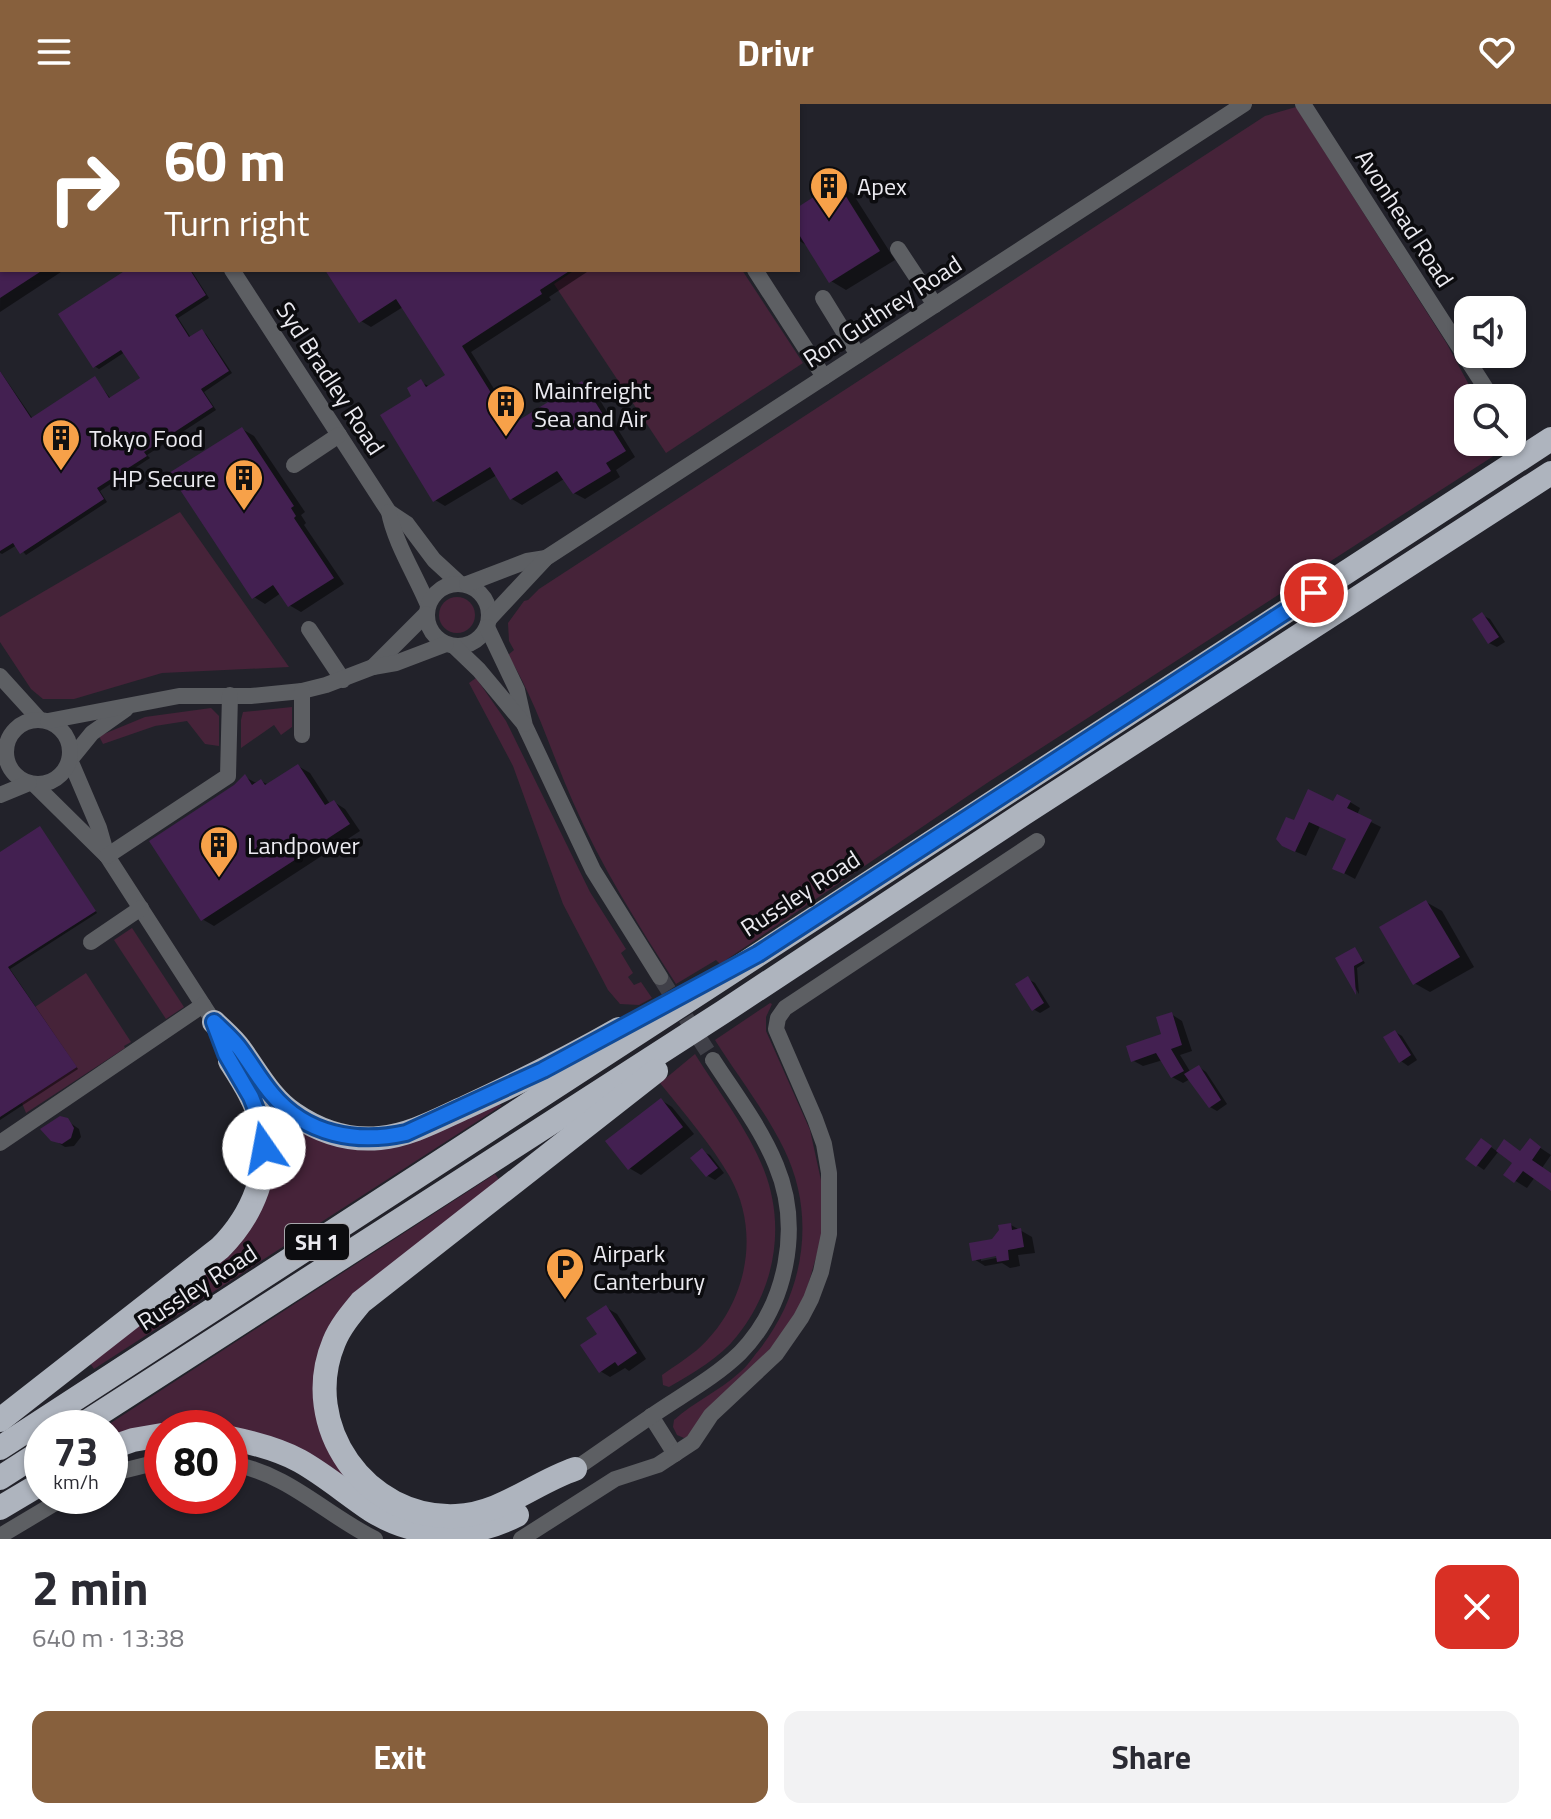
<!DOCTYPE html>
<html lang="en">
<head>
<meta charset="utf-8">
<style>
	:root { --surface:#fff; --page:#f2f2f3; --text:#2b2b33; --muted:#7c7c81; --accent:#87603d }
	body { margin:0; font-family:"Titillium Web",sans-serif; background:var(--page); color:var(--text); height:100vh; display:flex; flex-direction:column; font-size:30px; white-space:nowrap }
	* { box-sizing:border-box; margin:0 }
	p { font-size:26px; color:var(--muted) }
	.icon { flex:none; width:44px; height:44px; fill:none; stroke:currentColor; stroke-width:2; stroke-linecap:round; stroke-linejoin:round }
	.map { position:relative; height:1435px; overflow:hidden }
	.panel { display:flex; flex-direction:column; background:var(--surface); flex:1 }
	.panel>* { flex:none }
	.banner { position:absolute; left:0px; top:0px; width:800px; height:168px; box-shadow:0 2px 6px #0004; background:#87603d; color:#fff; overflow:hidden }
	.fabs { position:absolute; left:1454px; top:192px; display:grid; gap:16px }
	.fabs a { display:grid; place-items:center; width:72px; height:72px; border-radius:16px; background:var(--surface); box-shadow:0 2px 6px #0004; font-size:40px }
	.speed { position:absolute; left:24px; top:1306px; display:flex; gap:16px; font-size:40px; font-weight:700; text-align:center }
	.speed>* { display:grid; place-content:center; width:104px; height:104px; border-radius:50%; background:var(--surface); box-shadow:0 2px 6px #0004; line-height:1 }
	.speed small { font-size:20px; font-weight:400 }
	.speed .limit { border:12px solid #d22; background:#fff; color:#111 }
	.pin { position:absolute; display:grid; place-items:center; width:68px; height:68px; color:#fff; margin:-34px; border:4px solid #fff; border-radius:50%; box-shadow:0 2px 8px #0007 }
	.me { position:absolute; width:88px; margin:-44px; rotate:348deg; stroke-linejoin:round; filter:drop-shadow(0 0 6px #0008) }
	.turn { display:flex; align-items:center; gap:28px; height:168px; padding:0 32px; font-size:36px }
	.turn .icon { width:104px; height:104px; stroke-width:2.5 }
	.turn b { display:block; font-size:56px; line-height:68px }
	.round { display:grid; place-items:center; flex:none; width:84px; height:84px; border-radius:16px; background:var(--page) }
	.summary { display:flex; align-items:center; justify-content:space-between; height:136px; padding:0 32px }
	h1 { font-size:48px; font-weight:700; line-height:60px }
	.action { display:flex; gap:16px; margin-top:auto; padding:16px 32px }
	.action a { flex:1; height:92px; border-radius:16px; background:var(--accent); color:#fff; font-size:32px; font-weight:700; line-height:92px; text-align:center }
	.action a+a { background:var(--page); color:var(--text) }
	header { display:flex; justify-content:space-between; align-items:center; height:104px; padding:0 32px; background:var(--accent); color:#fff; font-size:36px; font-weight:700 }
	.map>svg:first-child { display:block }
	.green { fill:#462339 }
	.shadow { fill:#0007; fill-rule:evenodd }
	.building { fill:#432051 }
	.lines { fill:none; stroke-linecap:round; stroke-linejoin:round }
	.minor-tunnel { stroke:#404048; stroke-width:16; stroke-dasharray:16 8; stroke-linecap:butt }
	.minor { stroke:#5d5f63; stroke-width:16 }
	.highway { stroke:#aeb4be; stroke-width:24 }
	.route-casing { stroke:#114b97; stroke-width:20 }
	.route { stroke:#1a73e8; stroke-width:14 }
	.labels { text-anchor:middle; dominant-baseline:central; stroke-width:7; stroke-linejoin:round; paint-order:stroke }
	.shield { fill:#0c0c0f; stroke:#a8a7ac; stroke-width:2 }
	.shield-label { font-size:22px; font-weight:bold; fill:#ebeaf0 }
	.poi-label { font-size:24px; fill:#ebeaf0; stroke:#0c0c0f; text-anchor:start }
	.street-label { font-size:24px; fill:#ebeaf0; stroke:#0c0c0f }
</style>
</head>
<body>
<header><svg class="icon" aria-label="menu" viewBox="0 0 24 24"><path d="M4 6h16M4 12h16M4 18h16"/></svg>Drivr<svg class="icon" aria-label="heart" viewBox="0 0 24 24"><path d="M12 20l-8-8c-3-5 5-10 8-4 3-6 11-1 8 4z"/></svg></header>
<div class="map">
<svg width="1551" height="1435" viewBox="0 0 1551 1435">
	<rect width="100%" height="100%" fill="#22222a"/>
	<g class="green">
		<path d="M 1296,3 L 1447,240 L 1476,294 L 1468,294 L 1468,338 L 1498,338 L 1499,346 L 1492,353 L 987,679 L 720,860 L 716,856 L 676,880 C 638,821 601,762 573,698 C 551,648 536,597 508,551 L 514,546 L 509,537 L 508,519 L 524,497 L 528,496 L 539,485 L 1265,12 Z"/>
		<polygon points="575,166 742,166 803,259 666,349 554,180"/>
		<polygon points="180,408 289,563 162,569 74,595 43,595 31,585 0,538 0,513"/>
		<circle cx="457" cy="511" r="18"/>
		<polygon points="476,574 506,617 590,788 626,845 621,849 633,869 628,873 634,881 641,878 652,894 639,901 620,900 608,886 563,800 513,662 469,579"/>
		<polygon points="292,603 292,623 281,631 274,621 241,644 241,616 243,608"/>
		<polygon points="211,604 219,612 219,642 205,640 187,617 155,622 103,640 99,632 145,613"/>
		<polygon points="132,824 184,903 166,915 114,836"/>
		<polygon points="86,869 131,938 124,942 125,944 26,1009 22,999 35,903"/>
		<path d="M 770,899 L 772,900 L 766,913 L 766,927 L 810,1026 L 824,1090 L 823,1129 L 802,1202 L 780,1234 L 689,1332 L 684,1334 L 677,1331 L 673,1323 L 674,1316 C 694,1298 719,1287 739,1269 C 747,1263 752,1254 759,1246 C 804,1189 817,1112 784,1045 C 766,1008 737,971 715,936 Z"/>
		<path d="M 695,950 C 718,987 748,1025 764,1066 C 786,1122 775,1185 737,1232 C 720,1254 693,1269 669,1283 L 663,1281 L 662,1271 C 673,1263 686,1255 697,1246 C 746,1203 762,1130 730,1073 C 711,1040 684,1009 660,979 Z"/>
		<polygon points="259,995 338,1039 498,995 501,1002 94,1265 88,1256 259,1102"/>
		<polygon points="495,1070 500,1077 321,1250 345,1370 340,1376 234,1324 194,1321 162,1324 110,1335 110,1324 103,1324"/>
	</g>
	<g class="shadow">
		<polygon points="303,0 423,0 425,2 300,2"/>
		<polygon points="569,0 623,0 625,2 566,2"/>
		<polygon points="2,20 2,166 64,166 0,208"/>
		<polygon points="837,81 853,90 895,156 846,186 831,177 806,141 798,136 798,105"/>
		<polygon points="130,166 191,166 209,194 178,214 191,234 202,227 206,230 232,269 204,288 216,306 147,351 150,354 100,387 107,398 26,451 17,441 2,450 0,449 0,267 33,315 95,275 111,295 143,275 125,248 99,265 94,262"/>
		<polygon points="327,166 590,166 549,193 551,196 471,248 516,320 582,279 593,285 635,353 616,366 620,373 585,395 574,389 564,375 522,401 512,395 497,371 445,402 435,396 414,292 421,278 430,283 448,271 403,203 371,223 361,217"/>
		<polygon points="242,325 254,332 305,408 301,411 306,419 304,421 344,480 301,508 289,501 281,489 265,500 254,493"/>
		<polygon points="1482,511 1490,515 1505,538 1497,543 1489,539"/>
		<polygon points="298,662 310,669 330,700 334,698 345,705 360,727 214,822 202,815 235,683 245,673 258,680 261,677 269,681"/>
		<polygon points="1350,698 1360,704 1357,711 1381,723 1355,775 1344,769 1348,735 1320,722 1306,752 1294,747 1295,719 1334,700"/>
		<polygon points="40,724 97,809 10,865 78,965 0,1016 0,750"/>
		<polygon points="1426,798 1442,807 1474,863 1430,888 1414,879"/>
		<polygon points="1355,846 1365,859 1357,864 1359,890 1338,855"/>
		<polygon points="1028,875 1035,879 1050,903 1040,909 1033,905"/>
		<polygon points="1171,910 1182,917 1192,947 1180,951 1191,969 1199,963 1206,968 1227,1000 1217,1007 1210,1003 1190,975 1183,979 1172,973 1163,956 1143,962 1132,956 1164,931"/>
		<polygon points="1395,928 1402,932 1417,956 1408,962 1401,957"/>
		<polygon points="661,996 672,1003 694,1030 641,1071 629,1064"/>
		<polygon points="63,1014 79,1025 81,1033 74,1042 65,1043 57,1038"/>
		<polygon points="1530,1037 1551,1051 1542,1064 1551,1070 1551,1085 1535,1073 1527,1084 1506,1071"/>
		<polygon points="1488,1041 1498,1048 1484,1066 1468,1055"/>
		<polygon points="702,1047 710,1051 724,1069 715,1076 708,1072"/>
		<path d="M 1011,1121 L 1032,1133 L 1035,1149 L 1018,1151 L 1020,1162 L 1010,1164 L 1002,1159 L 985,1162 L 974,1155 ZM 1005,1149 L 1006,1152 L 981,1157 L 981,1153 Z"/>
		<polygon points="607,1204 617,1210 646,1255 629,1267 625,1264 610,1273 600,1267 599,1231"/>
	</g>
	<g class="building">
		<polygon points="837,78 880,147 829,179 798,129 798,103"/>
		<polygon points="0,166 43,166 0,194"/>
		<polygon points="126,166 190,166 206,191 175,211 189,233 202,225 229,267 201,285 213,303 144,348 147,352 97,384 104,395 20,450 13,439 0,447 0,267 31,314 95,272 109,294 140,274 121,246 93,264 58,210"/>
		<polygon points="325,166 571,166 540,186 542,190 462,242 511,321 582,277 626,347 606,359 611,367 573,390 557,367 510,396 490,363 433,398 380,311 411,292 407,284 421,275 426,283 445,271 396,195 359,219"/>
		<polygon points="242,323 294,402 291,404 296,412 294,414 334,474 288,503 273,481 252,495 169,369"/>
		<polygon points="1482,508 1499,533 1488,540 1472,515"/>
		<polygon points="298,660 325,701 334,696 350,720 201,817 149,737 234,681 245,670 252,681 261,675 265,681"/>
		<polygon points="1308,685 1333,697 1337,690 1351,697 1347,704 1372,716 1344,770 1332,765 1346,735 1309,718 1295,748 1282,742 1276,735 1286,713 1294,716"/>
		<polygon points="40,722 96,807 8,863 77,963 0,1013 0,748"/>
		<polygon points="1426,796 1460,853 1413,881 1379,823"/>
		<polygon points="1355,843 1363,857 1354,862 1356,891 1335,854"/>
		<polygon points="1028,872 1044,899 1032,907 1015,880"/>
		<polygon points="1172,908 1182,941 1171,945 1184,967 1171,974 1156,949 1131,958 1126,942 1161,930 1156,913"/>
		<polygon points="1395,926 1411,951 1399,959 1383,933"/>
		<polygon points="1199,961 1221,996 1209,1004 1184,970"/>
		<polygon points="661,994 683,1023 628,1066 605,1037"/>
		<polygon points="60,1012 68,1014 74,1024 71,1034 62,1040 51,1037 40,1025"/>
		<polygon points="1481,1034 1492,1042 1476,1063 1465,1055"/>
		<polygon points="1530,1034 1541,1043 1532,1056 1551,1069 1551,1087 1523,1067 1514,1079 1503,1071 1512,1059 1496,1047 1504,1035 1520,1047"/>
		<polygon points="702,1044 718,1064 706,1073 690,1054"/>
		<polygon points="1011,1119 1012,1126 1021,1124 1024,1143 1008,1146 1009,1156 997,1158 996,1152 972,1157 969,1139 992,1135 999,1126 998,1121"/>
		<polygon points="606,1201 637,1249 618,1262 615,1258 599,1269 580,1241 597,1230 586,1214"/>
	</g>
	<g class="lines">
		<polyline class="minor-tunnel" points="660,873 713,956"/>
		<g class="minor">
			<polyline points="124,0 125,2"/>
			<polyline points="648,0 650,2"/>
			<polyline points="1303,0 1492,294"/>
			<polyline points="898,145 935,201"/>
			<polyline points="232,166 389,408 407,420 434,456 459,479"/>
			<polyline points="755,166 824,273"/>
			<polyline points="823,194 858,251"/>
			<polyline points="294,361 339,331"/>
			<path d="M 389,408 C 394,437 416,472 428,501"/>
			<circle cx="458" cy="511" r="31"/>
			<polyline points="467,480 527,457 546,454"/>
			<polyline points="490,514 546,454 1244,0"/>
			<polyline points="487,523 517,586 525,622 593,766 660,873"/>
			<polyline points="309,525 343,576"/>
			<polyline points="454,542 479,566 524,620"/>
			<polyline points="373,563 426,510"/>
			<polyline points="0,572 39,615"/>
			<polyline points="126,605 92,629 70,656 99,724 107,752 214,918"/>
			<circle cx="38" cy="648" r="32"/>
			<polyline points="48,617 179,592 251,592 302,587 326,581 373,563 396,559 446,540"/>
			<polyline points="302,631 302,587"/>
			<polyline points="34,680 106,751"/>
			<polyline points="0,691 29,679"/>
			<polyline points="107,752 228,672 230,591"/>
			<polyline points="91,838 141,804"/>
			<polyline points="0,1039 203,901"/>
			<polyline points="651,1312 675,1350"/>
			<path d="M 230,1359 C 291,1371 323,1409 375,1435"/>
			<path d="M 575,1365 C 600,1348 625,1330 650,1313 C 680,1292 713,1275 740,1249 C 787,1201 802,1123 776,1061 C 761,1024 735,990 713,956"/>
			<polyline points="110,1370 162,1357"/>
			<polyline points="0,1432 67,1392"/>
			<polyline points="521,1435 615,1375 658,1361 693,1338 711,1311 776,1250 801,1214 811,1195 821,1168 829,1130 829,1069 824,1040 815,1015 776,925 778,914 785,904 1037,737"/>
		</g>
		<g class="highway">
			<path d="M 214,918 C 223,927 233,935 240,945 C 257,968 270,994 294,1010 C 320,1028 349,1037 380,1034 C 411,1031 439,1015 466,1003 C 518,979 570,953 619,925"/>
			<path d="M 0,1316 L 220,1144 C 253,1111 272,1065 261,1019 C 256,997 242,976 230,957"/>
			<polyline points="77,1324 723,908 1023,710 1551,369"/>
			<path d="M 230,1334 C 254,1339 278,1345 300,1357 C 325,1371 347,1390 371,1406 C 417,1435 470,1435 517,1411"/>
			<polyline points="0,1344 1551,335"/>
			<polyline points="110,1344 133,1336 162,1331"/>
			<path d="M 575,1365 C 534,1379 501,1410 456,1412 C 366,1416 299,1322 334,1238 C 340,1223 351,1210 361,1198 L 656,967"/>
			<polyline points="0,1374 42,1347"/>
			<polyline points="0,1404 42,1379"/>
		</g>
	</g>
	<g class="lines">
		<g class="route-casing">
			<path id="route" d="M 264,1044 L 261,1018 L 251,993 L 226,950 L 214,918 C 223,927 233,935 240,945 C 251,960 260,976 272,990 C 306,1031 357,1040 406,1029 L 543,966 L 758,850 L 1314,489"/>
		</g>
		<use href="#route" class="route"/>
	</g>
	<defs>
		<g id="building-pin" transform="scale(2)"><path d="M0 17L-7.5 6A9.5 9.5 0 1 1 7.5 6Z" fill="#f7a149" stroke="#0c0c0f"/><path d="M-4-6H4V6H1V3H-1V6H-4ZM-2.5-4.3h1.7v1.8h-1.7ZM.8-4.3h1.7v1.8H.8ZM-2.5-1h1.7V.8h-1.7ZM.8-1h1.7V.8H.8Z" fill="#111"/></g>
		<g id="parking-pin" transform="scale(2)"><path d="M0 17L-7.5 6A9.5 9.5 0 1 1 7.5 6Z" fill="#f7a149" stroke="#0c0c0f"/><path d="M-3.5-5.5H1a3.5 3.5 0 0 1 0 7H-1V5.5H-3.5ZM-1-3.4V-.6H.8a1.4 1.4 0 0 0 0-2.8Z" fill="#111"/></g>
	</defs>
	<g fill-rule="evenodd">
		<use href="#building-pin" x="829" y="82"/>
		<use href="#building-pin" x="506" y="300"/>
		<use href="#building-pin" x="61" y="334"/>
		<use href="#building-pin" x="244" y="374"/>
		<use href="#building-pin" x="219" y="741"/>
		<use href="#parking-pin" x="565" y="1163"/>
	</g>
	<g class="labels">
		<rect class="shield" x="285" y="1120" width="64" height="36" rx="6"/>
		<g class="shield-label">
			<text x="317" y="1138">SH 1</text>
		</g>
		<g class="poi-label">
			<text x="857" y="82">Apex</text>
			<text x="534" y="286">Mainfreight<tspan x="534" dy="28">Sea and Air</tspan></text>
			<text x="89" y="334">Tokyo Food</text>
			<text x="216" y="374" text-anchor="end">HP Secure</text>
			<text x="247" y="741">Landpower</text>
			<text x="593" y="1149">Airpark<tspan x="593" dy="28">Canterbury</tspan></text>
		</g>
		<g class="street-label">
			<text transform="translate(1405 114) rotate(57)">Avonhead Road</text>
			<text transform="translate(882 207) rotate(-33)">Ron Guthrey Road</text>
			<text transform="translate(331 274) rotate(57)">Syd Bradley Road</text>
			<text transform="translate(800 789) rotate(-33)">Russley Road</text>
			<text transform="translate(197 1183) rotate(-33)">Russley Road</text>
		</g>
	</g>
</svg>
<div class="fabs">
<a><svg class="icon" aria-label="sound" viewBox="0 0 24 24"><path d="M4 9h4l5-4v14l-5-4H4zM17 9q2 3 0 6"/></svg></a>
<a><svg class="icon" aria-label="search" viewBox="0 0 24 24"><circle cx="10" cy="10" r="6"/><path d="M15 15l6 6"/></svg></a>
</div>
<div class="speed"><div>73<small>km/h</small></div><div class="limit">80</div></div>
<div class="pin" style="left:1314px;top:489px;background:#d93025"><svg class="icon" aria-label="arrive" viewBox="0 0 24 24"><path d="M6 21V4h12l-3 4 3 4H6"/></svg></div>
<svg class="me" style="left:264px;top:1044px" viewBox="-20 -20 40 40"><circle r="19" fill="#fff"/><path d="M0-13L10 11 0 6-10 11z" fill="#1a73e8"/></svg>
<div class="banner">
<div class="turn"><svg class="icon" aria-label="right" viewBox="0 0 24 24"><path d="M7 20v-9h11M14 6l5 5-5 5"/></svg><div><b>60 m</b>Turn right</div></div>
</div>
</div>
<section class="panel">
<div class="summary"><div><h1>2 min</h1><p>640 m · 13:38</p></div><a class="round" style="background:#d93025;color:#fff"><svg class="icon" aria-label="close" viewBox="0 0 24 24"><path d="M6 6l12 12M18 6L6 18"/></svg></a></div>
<div class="action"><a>Exit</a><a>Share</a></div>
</section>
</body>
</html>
